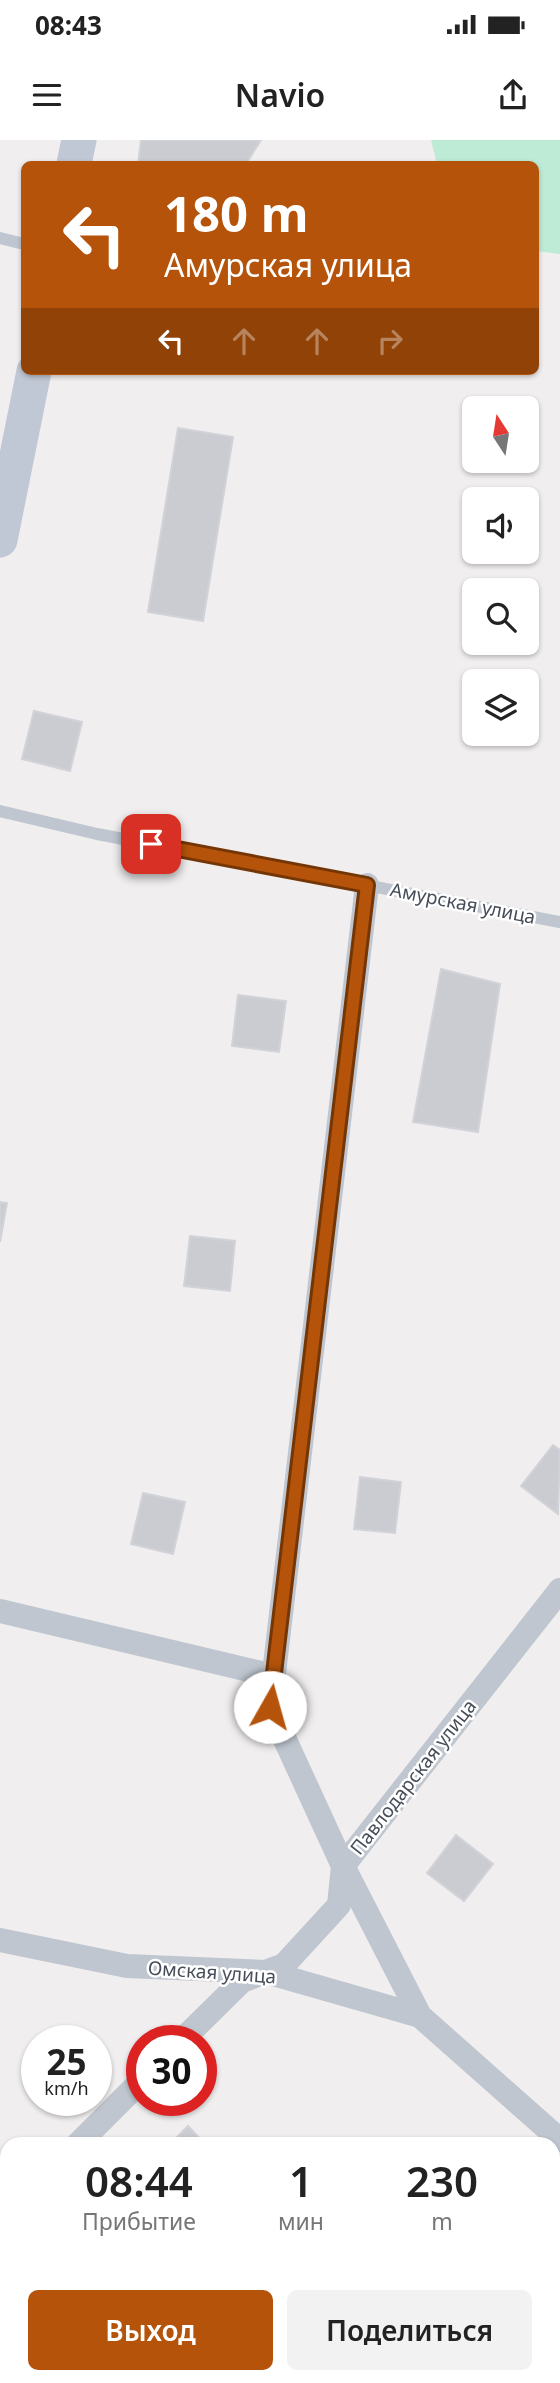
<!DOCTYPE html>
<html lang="ru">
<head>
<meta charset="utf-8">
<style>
	:root { --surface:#fff; --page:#f2f2f2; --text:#222; --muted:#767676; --accent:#b45309 }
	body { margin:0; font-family:"Noto Sans",sans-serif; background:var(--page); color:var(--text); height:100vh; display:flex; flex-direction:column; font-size:26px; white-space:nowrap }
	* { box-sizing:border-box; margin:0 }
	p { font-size:23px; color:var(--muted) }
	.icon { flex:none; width:38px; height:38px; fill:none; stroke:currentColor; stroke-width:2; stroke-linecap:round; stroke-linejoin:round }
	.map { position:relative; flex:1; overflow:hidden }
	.details { position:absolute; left:0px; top:1997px; width:560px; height:247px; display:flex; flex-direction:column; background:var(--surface); border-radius:21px 21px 0 0; box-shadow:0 2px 5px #0004 }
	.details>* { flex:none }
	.banner { position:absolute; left:21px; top:21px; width:518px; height:214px; border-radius:10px; box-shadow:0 2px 5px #0004; background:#b45309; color:#fff; overflow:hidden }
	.needle { width:46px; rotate:348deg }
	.buttons { position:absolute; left:462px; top:256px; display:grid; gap:14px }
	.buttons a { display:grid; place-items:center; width:77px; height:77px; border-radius:10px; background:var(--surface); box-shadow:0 2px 5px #0004; font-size:35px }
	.speed { position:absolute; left:21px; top:1885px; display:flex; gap:14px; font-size:35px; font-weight:700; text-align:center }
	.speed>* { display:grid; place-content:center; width:91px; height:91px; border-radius:50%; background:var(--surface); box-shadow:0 2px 5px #0004; line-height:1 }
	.speed small { font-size:18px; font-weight:400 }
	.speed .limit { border:10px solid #d22; background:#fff; color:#111 }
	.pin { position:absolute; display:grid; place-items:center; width:60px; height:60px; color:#fff; margin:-30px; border-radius:14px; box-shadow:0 4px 10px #0006 }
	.me { position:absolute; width:77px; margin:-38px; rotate:7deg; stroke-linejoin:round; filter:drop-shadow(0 0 5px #0008) }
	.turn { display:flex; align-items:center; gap:24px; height:147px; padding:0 28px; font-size:32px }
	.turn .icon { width:91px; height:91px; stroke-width:2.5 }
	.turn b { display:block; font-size:49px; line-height:60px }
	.lanes { display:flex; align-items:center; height:66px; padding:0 28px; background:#0003; justify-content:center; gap:35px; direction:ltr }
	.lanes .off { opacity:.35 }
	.eta { display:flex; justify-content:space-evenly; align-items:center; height:119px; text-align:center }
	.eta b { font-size:42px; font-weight:600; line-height:49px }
	.cta { display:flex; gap:14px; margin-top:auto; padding:14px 28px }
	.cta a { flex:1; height:80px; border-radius:10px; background:var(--accent); color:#fff; font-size:28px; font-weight:600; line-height:80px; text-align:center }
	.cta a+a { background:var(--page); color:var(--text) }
	.status { display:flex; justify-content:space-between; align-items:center; height:49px; padding:0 35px; background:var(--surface); direction:ltr }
	.status svg { height:19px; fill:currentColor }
	header { display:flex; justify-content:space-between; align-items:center; height:91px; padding:0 28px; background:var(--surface); font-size:32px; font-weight:600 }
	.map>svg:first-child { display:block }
	.green { fill:#beebd5 }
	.building { fill:#cbccd2; stroke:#d2d3d9; stroke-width:2 }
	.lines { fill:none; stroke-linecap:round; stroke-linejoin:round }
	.lane { stroke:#bfc6cf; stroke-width:12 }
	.street { stroke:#bfc6cf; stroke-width:24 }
	.secondary { stroke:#c1c8d5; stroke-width:35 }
	.route-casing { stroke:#753606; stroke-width:18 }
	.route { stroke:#b45309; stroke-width:12 }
	.labels { text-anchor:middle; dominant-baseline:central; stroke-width:5; stroke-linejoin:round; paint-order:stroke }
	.street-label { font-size:19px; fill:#474e59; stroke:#fff }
</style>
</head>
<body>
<div class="status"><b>08:43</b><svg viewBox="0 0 49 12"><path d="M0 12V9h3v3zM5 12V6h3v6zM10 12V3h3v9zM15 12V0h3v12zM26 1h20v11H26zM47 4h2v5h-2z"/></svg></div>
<header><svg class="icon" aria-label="menu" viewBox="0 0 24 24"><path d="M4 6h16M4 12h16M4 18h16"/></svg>Navio<svg class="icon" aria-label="share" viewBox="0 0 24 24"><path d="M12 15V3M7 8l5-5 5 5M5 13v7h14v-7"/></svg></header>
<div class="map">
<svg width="560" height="2243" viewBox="0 0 560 2243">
	<rect width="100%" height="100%" fill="#f0eeee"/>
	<polygon class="green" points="431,0 560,0 560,114 536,111 536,24 437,24"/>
	<g class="building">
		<polygon points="141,0 261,0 246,24 138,24"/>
		<polygon points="178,288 233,297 203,481 148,472"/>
		<polygon points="34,571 82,582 70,631 22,619"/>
		<polygon points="441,829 500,844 478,992 413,982"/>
		<polygon points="238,855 286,861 279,912 232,906"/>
		<polygon points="0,1062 7,1063 0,1102"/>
		<polygon points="190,1096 235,1101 230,1151 184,1146"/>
		<polygon points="553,1305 560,1310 558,1374 521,1346"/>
		<polygon points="360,1337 401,1342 395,1393 354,1389"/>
		<polygon points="143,1353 185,1362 173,1414 131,1404"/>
		<polygon points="456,1695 493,1724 464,1761 427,1733"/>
		<polygon points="188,1986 205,2004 170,2004"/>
		<polygon points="0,2228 7,2236 16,2243 0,2243"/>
	</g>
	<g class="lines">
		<g class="lane">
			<polyline points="0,98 24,104"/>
			<polyline points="0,671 97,694 560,782"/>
		</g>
		<g class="street">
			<polyline points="367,745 270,1567 343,1726 420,1876 560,2000"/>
			<polyline points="0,1471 274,1536"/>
			<polyline points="0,1800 127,1826 266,1832 420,1876"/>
			<polyline points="182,1900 242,1841 284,1825 339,1765 343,1726 560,1450"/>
			<polyline points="78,2004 142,1940"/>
			<polyline points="553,2060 560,2052"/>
			<polyline points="0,2107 7,2099"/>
			<polyline points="390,2243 396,2236"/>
		</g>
		<g class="secondary">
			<polyline points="74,24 79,0"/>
			<polyline points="0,400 34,231"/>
		</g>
	</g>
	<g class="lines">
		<g class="route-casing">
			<polyline id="route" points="151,704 367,745 270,1567"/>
		</g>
		<use href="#route" class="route"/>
	</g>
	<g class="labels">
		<g class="street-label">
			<text transform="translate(463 763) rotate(11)">Амурская улица</text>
			<text transform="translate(413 1637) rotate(-52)">Павлодарская улица</text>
			<text transform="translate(212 1832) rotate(4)">Омская улица</text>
		</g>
	</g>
</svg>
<div class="buttons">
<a><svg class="needle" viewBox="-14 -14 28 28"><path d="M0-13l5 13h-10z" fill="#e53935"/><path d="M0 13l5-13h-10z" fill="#767676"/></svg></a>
<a><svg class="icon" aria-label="sound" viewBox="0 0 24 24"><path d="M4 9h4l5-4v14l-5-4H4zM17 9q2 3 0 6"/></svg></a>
<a><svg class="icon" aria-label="search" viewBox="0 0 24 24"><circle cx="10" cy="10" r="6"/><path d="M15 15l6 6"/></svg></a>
<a><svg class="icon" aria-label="layers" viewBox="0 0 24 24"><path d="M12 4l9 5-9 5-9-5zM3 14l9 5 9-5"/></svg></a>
</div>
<div class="speed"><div>25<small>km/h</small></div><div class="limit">30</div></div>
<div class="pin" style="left:151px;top:704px;background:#d93025"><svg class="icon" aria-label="arrive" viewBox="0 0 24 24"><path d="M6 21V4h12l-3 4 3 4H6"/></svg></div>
<svg class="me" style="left:270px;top:1567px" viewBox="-20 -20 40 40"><circle r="19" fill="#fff"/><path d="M0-13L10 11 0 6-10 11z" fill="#b45309"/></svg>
<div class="banner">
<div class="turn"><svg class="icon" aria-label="left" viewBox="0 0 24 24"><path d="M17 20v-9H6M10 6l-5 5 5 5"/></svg><div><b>180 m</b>Амурская улица</div></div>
<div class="lanes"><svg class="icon" aria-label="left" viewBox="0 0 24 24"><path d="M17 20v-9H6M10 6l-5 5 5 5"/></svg><svg class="icon off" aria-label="ahead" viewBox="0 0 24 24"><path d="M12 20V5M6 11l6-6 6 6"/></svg><svg class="icon off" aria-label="ahead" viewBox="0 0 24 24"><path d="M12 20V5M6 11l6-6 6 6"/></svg><svg class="icon off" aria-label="right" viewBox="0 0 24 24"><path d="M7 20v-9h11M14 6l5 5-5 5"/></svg></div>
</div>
<section class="details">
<div class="eta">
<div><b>08:44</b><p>Прибытие</p></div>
<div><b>1</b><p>мин</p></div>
<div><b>230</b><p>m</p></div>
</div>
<div class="cta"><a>Выход</a><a>Поделиться</a></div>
</section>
</div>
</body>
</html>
